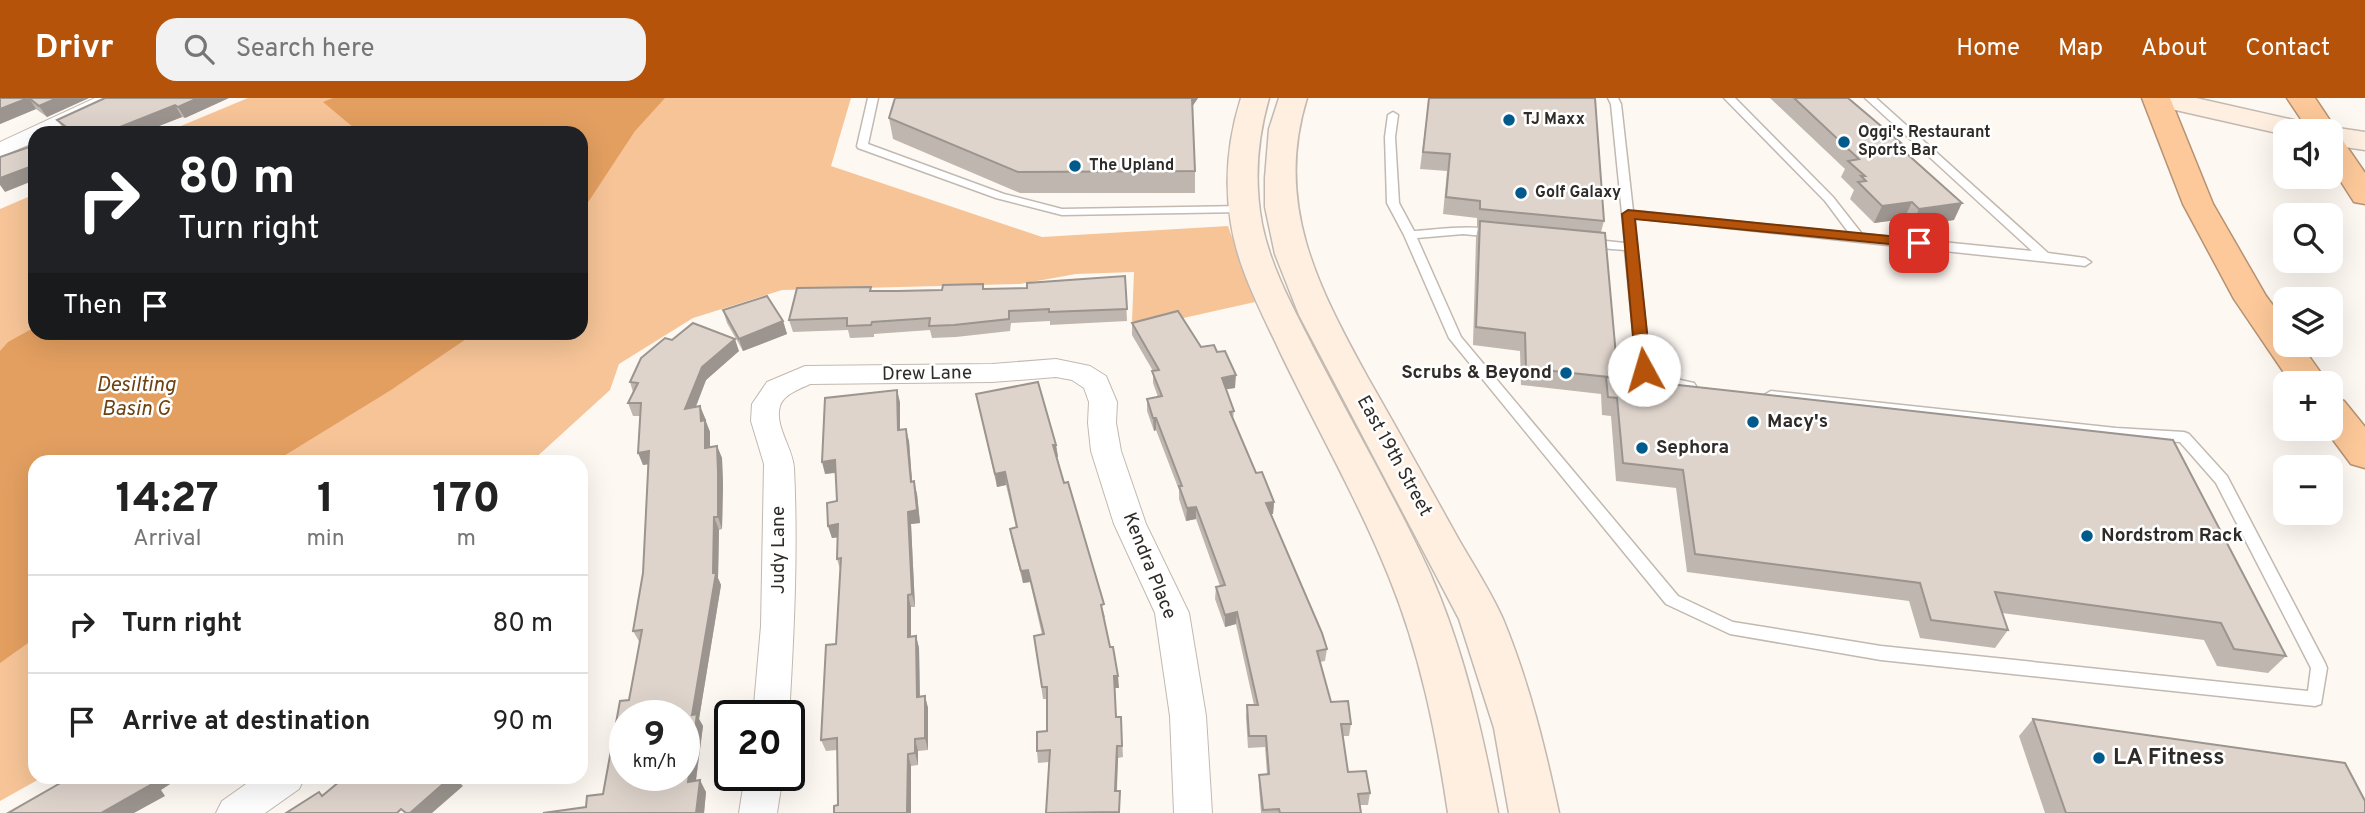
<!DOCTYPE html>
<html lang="en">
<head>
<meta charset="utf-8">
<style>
	:root { --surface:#fff; --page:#f2f2f2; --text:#222; --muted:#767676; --line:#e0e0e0; --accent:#b45309 }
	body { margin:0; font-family:Overpass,sans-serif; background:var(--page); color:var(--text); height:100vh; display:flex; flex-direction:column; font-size:26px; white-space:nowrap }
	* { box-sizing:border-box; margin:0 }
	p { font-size:23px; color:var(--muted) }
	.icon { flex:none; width:38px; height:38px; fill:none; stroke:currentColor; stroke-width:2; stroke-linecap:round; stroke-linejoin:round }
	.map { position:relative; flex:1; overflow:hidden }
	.panel { position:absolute; left:28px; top:357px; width:560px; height:329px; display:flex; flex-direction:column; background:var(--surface); border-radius:21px; box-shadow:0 7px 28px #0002 }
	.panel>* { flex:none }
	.top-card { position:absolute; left:28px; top:28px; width:560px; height:214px; border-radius:21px; box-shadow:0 7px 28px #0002; background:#202124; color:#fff; overflow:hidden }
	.controls { position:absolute; left:2273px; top:21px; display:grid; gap:14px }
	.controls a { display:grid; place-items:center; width:70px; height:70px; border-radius:14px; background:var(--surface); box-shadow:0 7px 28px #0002; font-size:35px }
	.speed { position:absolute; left:609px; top:602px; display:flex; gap:14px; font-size:35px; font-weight:700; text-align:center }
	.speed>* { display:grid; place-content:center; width:91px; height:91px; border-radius:50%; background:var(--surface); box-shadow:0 7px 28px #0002; line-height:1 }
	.speed small { font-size:18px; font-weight:400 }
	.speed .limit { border:4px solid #111; border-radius:10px; background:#fff; color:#111 }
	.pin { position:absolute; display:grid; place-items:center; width:60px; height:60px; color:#fff; margin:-30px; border-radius:14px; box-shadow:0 4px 10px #0006 }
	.me { position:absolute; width:77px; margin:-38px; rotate:354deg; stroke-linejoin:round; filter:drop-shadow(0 0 5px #0008) }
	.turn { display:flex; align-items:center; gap:24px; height:147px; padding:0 35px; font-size:32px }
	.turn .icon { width:91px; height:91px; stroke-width:2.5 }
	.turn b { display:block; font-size:49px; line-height:60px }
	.then { display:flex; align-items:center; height:66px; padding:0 35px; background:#0003; gap:14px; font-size:26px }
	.eta { display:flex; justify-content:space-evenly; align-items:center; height:119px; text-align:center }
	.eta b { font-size:42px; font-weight:800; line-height:49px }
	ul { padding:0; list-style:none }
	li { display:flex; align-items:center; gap:21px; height:98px; padding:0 35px; border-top:2px solid var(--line) }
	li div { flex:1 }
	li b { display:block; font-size:26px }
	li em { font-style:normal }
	header { display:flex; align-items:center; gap:42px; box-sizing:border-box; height:98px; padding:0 35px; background:var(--accent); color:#fff }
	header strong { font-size:33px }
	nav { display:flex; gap:38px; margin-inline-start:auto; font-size:24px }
	.search { width:490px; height:63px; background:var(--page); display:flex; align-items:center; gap:18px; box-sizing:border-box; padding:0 24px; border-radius:21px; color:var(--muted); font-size:26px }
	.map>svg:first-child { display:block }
	.green { fill:#f6c497 }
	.water { fill:#e39f60 }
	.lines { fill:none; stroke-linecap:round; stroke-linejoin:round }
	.lane-casing { stroke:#c2b9b0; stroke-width:3 }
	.street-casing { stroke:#c2b9b0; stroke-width:2 }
	.secondary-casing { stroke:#c2b9b0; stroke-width:3 }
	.highway-casing { stroke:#b59272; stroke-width:3 }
	.lane { fill:#fff; fill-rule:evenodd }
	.street { fill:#fff; fill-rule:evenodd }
	.secondary { fill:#feefe1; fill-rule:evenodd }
	.highway { fill:#fdc99a; fill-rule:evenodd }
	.wall { fill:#bfb6af }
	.shaded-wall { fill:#9b948f }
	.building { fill:#ded4cc; stroke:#9b948f; stroke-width:2; fill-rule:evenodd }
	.route { fill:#b45309; stroke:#753606; stroke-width:2 }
	.poi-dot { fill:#015a8c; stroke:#fff; stroke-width:2.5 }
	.labels { text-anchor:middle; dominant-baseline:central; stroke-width:5; stroke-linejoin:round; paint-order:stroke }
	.far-poi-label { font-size:16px; font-weight:bold; fill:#2f2b28; stroke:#fff; text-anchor:start }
	.poi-label { font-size:19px; font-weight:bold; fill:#2f2b28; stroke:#fff; text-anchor:start }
	.street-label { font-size:19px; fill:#2f2b28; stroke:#fff }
	.water-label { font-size:21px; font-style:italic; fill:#6f4212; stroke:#fff }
	.near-poi-label { font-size:23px; font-weight:bold; fill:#2f2b28; stroke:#fff; text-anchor:start }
</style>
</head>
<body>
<header>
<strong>Drivr</strong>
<div class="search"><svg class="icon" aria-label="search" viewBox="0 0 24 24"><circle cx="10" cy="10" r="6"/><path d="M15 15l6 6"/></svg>Search here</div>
<nav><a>Home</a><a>Map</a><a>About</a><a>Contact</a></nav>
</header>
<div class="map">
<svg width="2365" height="715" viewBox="0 0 2365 715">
	<rect width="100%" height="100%" fill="#fef8f3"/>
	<polygon class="green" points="248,0 851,0 831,68 1042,139 1228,128 1255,204 1143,229 1132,223 1134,174 1076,176 1020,186 782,192 693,220 619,266 610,292 531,364 35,364 35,679 43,679 0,703 0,111 35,96 35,234 581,234 581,35 164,35"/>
	<g class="water">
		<polygon points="333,0 665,0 635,33 581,115 581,35 360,35 323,4"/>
		<polygon points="35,229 35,234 475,235 391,292 274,364 35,364 35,540 0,565 0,253 8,244"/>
	</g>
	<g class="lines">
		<g class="lane-casing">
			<g id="lane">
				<polygon points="868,0 878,0 868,46 1004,96 1062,111 1244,108 1250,111 1244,114 1062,117 996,100 858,50 857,48"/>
				<polygon points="1608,0 1618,0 1621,6 1633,113 1849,135 1825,103 1724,0 1735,0 1833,99 1862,136 2032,153 1865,0 1876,0 2048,155 2085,160 2091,164 2085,168 1634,120 1650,270 1662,278 1694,285 1696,288 1689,292 1653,285 1637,272 1625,152 1587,149 1581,145 1587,141 1625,145 1611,6"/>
				<path d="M 1393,14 L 1398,17 L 1395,39 L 1399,105 L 1414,133 C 1435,132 1482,124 1500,136 L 1494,139 L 1463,136 L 1417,140 L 1461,239 L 1678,498 L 1733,524 L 1881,548 L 2308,593 L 2311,570 L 2216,385 L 2180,344 L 2116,340 L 1771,301 L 1764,297 L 1771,293 L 2116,330 L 2184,334 L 2189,336 L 2227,378 L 2325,565 L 2327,570 L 2321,606 L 2315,608 L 1881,562 L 1730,536 L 1666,506 L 1449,240 L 1404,137 L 1387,105 L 1385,39 L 1388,17 Z"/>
			</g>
		</g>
		<g class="street-casing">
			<g id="street">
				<polygon points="95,0 123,0 120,5 55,35 35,35 35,44 0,59 0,44"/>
				<path d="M 1056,261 L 1090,268 L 1106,278 L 1117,304 L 1116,325 L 1121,353 L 1146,426 L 1189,515 L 1206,618 L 1212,715 L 1174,715 L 1170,618 L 1155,515 L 1114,426 L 1091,353 L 1088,325 L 1089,304 L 1084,290 L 1072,282 L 1056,279 L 992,284 L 810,286 C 800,291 784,296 780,308 C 774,328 793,350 794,370 C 798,452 794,536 789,618 L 753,618 L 761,528 L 764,366 L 751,323 L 752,306 L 767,284 L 805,268 L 992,266 Z"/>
				<polygon points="745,677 783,677 777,715 739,715"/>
				<polygon points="256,679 305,679 299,691 265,715 216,715 222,703"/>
			</g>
		</g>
		<g class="secondary-casing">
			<g id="secondary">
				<path d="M 1241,0 L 1269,0 C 1257,42 1254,83 1262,126 C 1271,171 1295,213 1315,253 C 1353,327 1395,399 1430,475 C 1464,552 1482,633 1498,715 L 1448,715 C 1436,634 1420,555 1389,479 C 1358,402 1316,329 1280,254 C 1261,213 1238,171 1231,126 C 1224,83 1228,41 1241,0 Z"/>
				<path d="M 1279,0 L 1307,0 C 1274,106 1318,189 1368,280 C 1399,334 1429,388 1459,442 C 1474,468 1491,494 1503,521 C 1529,584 1545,649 1559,715 L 1509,715 L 1494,630 L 1459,521 L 1299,217 L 1275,156 L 1265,109 L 1265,80 L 1269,31 Z"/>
				<polygon points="2145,0 2196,0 2316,27 2320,33 2331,29 2365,34 2365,52 2331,47 2331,33 2286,33 2286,37 2149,6"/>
			</g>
		</g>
		<g class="highway-casing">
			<g id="highway">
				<polygon points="2142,0 2170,0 2213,106 2266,198 2286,225 2286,247 2301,247 2328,285 2291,285 2234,201 2183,106"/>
				<polygon points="2287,0 2315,0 2337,33 2334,38 2341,40 2365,75 2365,106 2354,104 2331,68 2331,33 2309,33"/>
				<polygon points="2331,299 2344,303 2365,329 2365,370 2351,366 2325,331 2331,331"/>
			</g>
		</g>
		<use href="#lane" class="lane"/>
		<use href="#street" class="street"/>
		<use href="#secondary" class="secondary"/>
		<use href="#highway" class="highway"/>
	</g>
	<g class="wall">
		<polygon points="0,0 89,0 47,19 36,11 0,26"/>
		<polygon points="229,0 185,20 182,19 141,35 67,35 57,22"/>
		<polygon points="895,0 1198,0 1192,9 1195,73 1195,95 1020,95 893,41 889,20"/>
		<polygon points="1429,0 1595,0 1604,123 1601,134 1618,280 2173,342 2286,558 2268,575 2217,568 2204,542 2002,515 2008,532 1995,550 1920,540 1909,503 1687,474 1676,390 1616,383 1611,318 1602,317 1601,296 1521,287 1520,253 1473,247 1476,140 1478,129 1477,129 1477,120 1443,116 1447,73 1420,71"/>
		<polygon points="1770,0 1848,0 1901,45 1899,49 1954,122 1911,128 1904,121 1874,125 1850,101 1854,92 1841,79 1845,71"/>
		<polygon points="1125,178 1127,223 1050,227 1050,223 1011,225 1010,233 956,239 932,240 930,232 874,236 874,239 850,240 848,232 793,234 789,222 872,193 942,192 983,186 984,191 1027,190"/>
		<polygon points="723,212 783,223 787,236 743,253 727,225"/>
		<polygon points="1132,225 1201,249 1235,290 1226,291 1234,313 1233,321 1256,375 1274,404 1273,416 1271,416 1327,551 1325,563 1320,564 1331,604 1351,626 1349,638 1343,638 1348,674 1370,695 1368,707 1360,707 1361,715 1261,715 1259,688 1259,677 1267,676 1265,649 1248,650 1246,619 1247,607 1254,607 1236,526 1225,529 1215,501 1216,489 1220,488 1196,421 1186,423 1179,401 1179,392 1156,332 1154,333 1147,313 1147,301 1158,299 1153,285 1153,273 1132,237"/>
		<polygon points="672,242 739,253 706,282 696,309 700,308 705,320 710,334 710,349 717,348 722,360 723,387 722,431 719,432 718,480 721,487 699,621 703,628 696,683 706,694 704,715 543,715 586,709 603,696 629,602 640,545 633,533 643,475 649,366 643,367 640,318 633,318 628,305 633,294 630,284"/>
		<polygon points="976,296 1056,347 1058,359 1056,359 1105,519 1104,519 1110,549 1119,590 1115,590 1116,619 1121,619 1123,659 1118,660 1117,693 1120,693 1120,715 1046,715 1049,664 1038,665 1037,653 1047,633 1047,601 1043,601 1034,538 1042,537 1030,484 1023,485 1012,443 1010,431 1016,429 1006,387 997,389"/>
		<polygon points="900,304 900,332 909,343 912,384 917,396 920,425 911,426 915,509 911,509 911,538 916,538 919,550 920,599 925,598 928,610 928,652 918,653 918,667 911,668 911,715 834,715 838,707 837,652 826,653 821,642 836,546 840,471 837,461 838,439 832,440 828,428 837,403 836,375 825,376"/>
		<polygon points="2033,621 2365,715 2045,715 2019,638"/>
	</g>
	<g class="shaded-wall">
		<polygon points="29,0 36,11 0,26 0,11"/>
		<polygon points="57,0 89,0 47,19 39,8"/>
		<polygon points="198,0 229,0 185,20 178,9"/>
		<polygon points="1191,0 1198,0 1191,10"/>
		<polygon points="175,7 182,19 141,35 105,35"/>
		<polygon points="35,67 35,82 5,94 0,87 0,80"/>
		<polygon points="1912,104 1904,121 1874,125 1882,108"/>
		<polygon points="1962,105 1954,122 1911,128 1919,111"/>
		<polygon points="783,223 787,236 743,253 739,241"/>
		<polygon points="735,241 739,253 706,282 690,323 685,311 702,269"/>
		<polygon points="1236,277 1235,290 1221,292 1222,280"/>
		<polygon points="897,292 900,304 900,344 898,332"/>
		<polygon points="700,308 705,320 705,335 701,323"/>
		<polygon points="1153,320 1156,320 1156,332 1154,333"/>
		<polygon points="705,322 710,334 710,362 705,350"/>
		<polygon points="906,331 909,343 913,396 911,384"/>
		<polygon points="1053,347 1056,347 1058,359 1054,360"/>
		<polygon points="717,348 722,360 723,387 722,431 718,419"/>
		<polygon points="649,353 655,365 643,367 638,355"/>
		<polygon points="835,362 839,374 825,376 822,364"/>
		<polygon points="1005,374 1006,387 997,389 995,376"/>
		<polygon points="914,383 917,396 920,425 911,426 915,509 912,496 908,414"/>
		<polygon points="1274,404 1273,416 1265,417 1266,405"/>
		<polygon points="1196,409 1196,421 1186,423 1187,410"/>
		<polygon points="714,419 719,432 718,480 721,487 699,621 703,628 694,696 688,684 692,617 713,475"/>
		<polygon points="838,426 841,439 832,440 828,428"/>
		<polygon points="1028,472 1030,484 1023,485 1021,473"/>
		<polygon points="908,497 911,509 911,551 908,539"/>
		<polygon points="1237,514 1236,526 1225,529 1225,517"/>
		<polygon points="916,538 919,550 920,611 917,599"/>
		<polygon points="1114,578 1118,578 1119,590 1115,590"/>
		<polygon points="925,598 928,610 928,652 925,640"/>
		<polygon points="915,641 918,653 918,667 915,655"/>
		<polygon points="1117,648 1118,660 1116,704 1115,693"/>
		<polygon points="908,656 911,668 911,715 907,715"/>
		<polygon points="150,679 181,679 161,692 165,698 134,715 101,715"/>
		<polygon points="451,679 466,679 459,684 463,688 432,715 410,715"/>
		<polygon points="700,682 706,694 704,715 696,715"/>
	</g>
	<g class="building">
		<polygon points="0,0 28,0 0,11"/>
		<polygon points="29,0 57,0 39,8"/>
		<polygon points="105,0 198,0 178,9 175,7 105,35 74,35 57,22"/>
		<polygon points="895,0 1192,0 1195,73 1018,74 889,20"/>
		<polygon points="1429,0 1595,0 1604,123 1480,111 1480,103 1446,99 1450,56 1423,54"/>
		<polygon points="1794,0 1848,0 1901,45 1896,46 1962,105 1919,111 1912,104 1882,108 1858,84 1866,83 1861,78 1865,78 1848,63 1859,61"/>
		<polygon points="35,47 35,67 0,80 0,59"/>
		<polygon points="1480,123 1605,135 1618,280 1526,270 1525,235 1476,229"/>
		<polygon points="1125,178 1127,211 1049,214 1049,211 1009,213 1009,221 954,227 929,228 930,220 872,224 871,227 847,228 847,220 789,222 797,190 871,189 870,193 897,193 942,192 943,187 983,186 983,191 1027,190 1027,185"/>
		<polygon points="767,198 783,223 739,241 723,212"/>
		<polygon points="1178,213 1201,249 1214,247 1217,254 1225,253 1236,277 1222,280 1234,313 1230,314 1256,375 1262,374 1274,404 1266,405 1322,535 1327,551 1317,553 1331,604 1348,603 1351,626 1341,626 1348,674 1366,673 1370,695 1358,696 1361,715 1280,715 1279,711 1263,712 1259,677 1269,676 1266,638 1249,638 1247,607 1258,607 1237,514 1225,517 1216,489 1225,487 1196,409 1187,410 1179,388 1182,388 1156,320 1153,320 1147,301 1162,298 1152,273 1159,272 1132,225"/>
		<path d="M 693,225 L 735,241 L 702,269 L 685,311 L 700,308 L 701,323 L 705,322 L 705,350 L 717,348 L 718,374 L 718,419 L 714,419 L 713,475 L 716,475 L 692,617 L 697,616 L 688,684 L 700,682 L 696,715 L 543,715 L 586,709 L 587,698 L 603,696 L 620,603 L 629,602 L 642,532 L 633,533 L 643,475 L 649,353 L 638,355 L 641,305 L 628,305 L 638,285 L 630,284 L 641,260 L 665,240 L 672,242 ZM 625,618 L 684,618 L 684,677 L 625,677 Z"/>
		<polygon points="1606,279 2173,342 2286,558 2234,551 2221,525 1995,494 2008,532 1931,522 1920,485 1695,456 1683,372 1623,365 1617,300 1608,299"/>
		<polygon points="1038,284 1056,347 1053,347 1064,385 1068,384 1104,506 1101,507 1110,549 1113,549 1118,578 1114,578 1116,619 1121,619 1122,648 1117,648 1115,693 1120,693 1119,714 1046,715 1050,652 1037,653 1037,634 1047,633 1047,589 1042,589 1034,538 1044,536 1028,472 1021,473 1010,431 1017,429 1005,374 995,376 976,296"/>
		<polygon points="897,292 898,332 906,331 911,384 914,383 917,412 908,414 912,496 908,497 908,539 916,538 917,599 925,598 925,640 915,641 915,655 908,656 907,715 834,715 834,708 838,707 837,640 821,642 826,547 836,546 841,460 837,461 838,426 828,428 827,405 837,403 835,362 822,364 825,300"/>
		<polygon points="2033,621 2345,665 2365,703 2365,715 2066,715"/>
		<polygon points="71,679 150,679 148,680 152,686 101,715 8,715"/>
		<polygon points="345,679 451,679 410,715 406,715 401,711 397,715 286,715 319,694 322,698"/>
	</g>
	<polygon class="route" points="1628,112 1919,141 1926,145 1919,149 1635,121 1651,272 1644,277 1636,272 1622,116"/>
	<g class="poi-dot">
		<circle cx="1509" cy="22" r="7"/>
		<circle cx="1844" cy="44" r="7"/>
		<circle cx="1075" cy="68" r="7"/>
		<circle cx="1521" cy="95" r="7"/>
		<circle cx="1566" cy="275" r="7"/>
		<circle cx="1753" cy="324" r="7"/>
		<circle cx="1642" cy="350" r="7"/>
		<circle cx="2087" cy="438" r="7"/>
		<circle cx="2099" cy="660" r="7"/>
	</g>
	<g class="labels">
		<g class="far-poi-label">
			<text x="1523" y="22">TJ Maxx</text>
			<text x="1858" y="35">Oggi's Restaurant<tspan x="1858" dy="18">Sports Bar</tspan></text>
			<text x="1089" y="68">The Upland</text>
			<text x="1535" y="95">Golf Galaxy</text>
		</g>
		<g class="poi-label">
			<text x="1552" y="275" text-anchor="end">Scrubs &amp; Beyond</text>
			<text x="1767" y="324">Macy's</text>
			<text x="1656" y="350">Sephora</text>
			<text x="2101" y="438">Nordstrom Rack</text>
		</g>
		<g class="street-label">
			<text transform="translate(927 276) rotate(-1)">Drew Lane</text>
			<text transform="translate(1394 358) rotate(61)">East 19th Street</text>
			<text transform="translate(779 452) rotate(-90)">Judy Lane</text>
			<text transform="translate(1149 468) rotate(68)">Kendra Place</text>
		</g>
		<g class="water-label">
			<text x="136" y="287">Desilting<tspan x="136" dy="24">Basin G</tspan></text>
		</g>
		<g class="near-poi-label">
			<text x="2113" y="660">LA Fitness</text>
		</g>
	</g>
</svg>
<div class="controls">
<a><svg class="icon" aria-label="sound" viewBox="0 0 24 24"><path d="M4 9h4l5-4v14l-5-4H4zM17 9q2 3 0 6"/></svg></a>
<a><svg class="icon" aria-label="search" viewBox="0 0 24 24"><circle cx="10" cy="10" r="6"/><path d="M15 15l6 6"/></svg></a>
<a><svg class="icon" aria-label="layers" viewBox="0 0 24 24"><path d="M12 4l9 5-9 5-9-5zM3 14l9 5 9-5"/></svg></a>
<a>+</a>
<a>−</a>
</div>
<div class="speed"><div>9<small>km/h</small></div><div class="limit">20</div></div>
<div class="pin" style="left:1919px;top:145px;background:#d93025"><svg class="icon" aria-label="arrive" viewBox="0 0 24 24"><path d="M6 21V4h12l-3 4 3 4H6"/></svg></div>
<svg class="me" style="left:1644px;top:272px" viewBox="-20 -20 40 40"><circle r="19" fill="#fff"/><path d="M0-13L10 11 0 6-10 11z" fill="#b45309"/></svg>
<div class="top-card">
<div class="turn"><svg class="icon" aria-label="right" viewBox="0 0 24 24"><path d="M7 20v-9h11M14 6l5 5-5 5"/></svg><div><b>80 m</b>Turn right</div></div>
<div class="then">Then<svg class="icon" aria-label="arrive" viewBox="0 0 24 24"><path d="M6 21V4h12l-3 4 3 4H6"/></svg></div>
</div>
<section class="panel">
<div class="eta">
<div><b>14:27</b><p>Arrival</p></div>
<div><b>1</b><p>min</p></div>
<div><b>170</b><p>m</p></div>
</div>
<ul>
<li><svg class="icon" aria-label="right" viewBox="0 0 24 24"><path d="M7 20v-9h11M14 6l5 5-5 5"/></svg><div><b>Turn right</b></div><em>80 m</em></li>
<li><svg class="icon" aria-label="arrive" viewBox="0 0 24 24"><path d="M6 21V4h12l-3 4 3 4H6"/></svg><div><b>Arrive at destination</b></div><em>90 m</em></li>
</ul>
</section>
</div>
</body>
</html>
